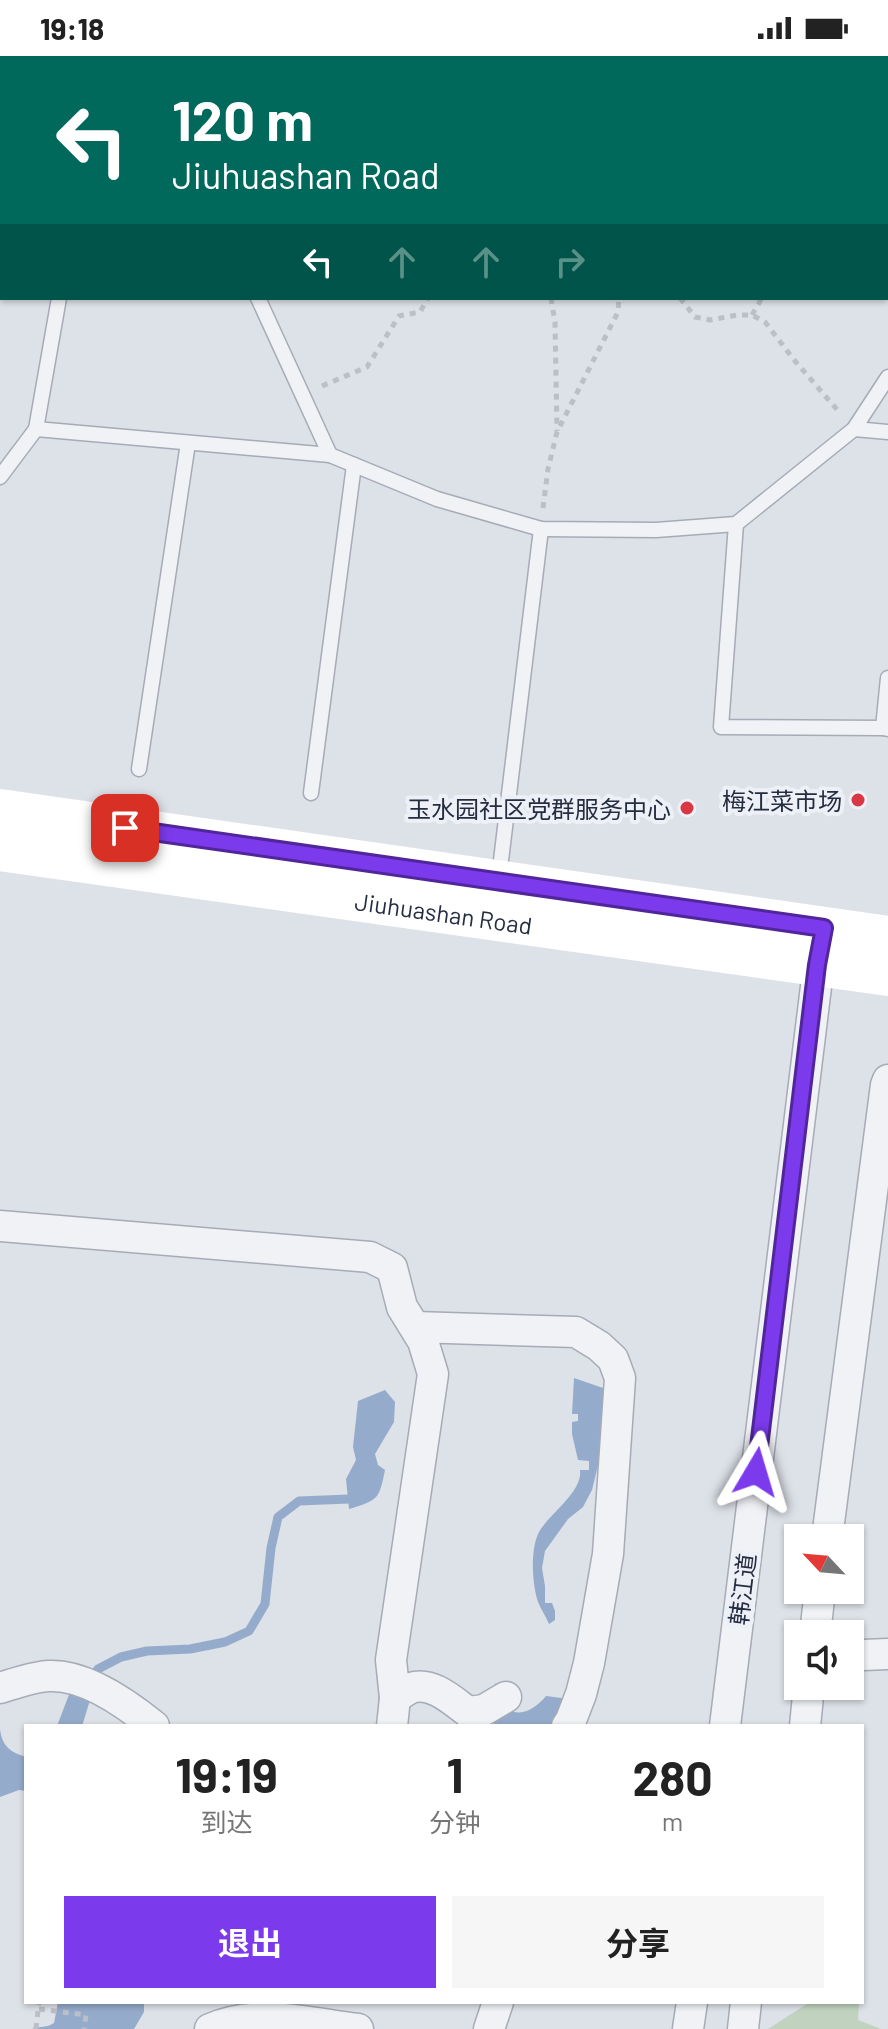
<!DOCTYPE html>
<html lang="zh">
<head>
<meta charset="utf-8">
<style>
	:root { --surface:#fff; --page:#f6f6f6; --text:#222; --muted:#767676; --accent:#7c3aed }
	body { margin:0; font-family:Barlow,"Noto Sans SC",sans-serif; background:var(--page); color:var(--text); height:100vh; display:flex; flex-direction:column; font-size:30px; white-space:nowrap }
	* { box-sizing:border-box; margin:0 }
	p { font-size:26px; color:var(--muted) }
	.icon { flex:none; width:44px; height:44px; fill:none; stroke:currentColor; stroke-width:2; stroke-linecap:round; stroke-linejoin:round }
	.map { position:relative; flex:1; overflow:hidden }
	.details { position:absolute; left:24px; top:1668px; width:840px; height:280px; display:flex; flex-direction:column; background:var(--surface); border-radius:0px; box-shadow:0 2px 6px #0004 }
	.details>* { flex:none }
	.top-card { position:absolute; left:0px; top:0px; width:888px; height:244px; box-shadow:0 2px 6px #0004; background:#00695c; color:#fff; overflow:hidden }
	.needle { width:52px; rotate:296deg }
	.buttons { position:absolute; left:784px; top:1468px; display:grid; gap:16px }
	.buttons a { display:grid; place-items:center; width:80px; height:80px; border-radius:0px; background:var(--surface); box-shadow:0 2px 6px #0004; font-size:40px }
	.pin { position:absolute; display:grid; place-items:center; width:68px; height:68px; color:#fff; margin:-34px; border-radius:16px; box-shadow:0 4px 12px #0006 }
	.me { position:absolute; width:88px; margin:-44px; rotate:7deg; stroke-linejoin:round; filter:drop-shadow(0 0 6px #0008) }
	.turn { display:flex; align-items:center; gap:28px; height:168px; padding:0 40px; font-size:36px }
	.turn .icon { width:104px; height:104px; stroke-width:2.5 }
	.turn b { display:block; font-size:56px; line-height:68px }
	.lanes { display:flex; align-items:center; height:76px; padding:0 40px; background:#0003; justify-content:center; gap:40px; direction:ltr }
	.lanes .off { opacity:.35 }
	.eta { display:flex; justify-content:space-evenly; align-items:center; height:136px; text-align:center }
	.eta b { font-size:48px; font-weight:700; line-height:56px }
	.action { display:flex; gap:16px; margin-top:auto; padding:16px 40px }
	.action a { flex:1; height:92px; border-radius:0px; background:var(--accent); color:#fff; font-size:32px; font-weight:700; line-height:92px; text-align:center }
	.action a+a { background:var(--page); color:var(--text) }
	.status { display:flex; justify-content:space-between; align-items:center; height:56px; padding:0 40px; background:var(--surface); direction:ltr }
	.status svg { height:22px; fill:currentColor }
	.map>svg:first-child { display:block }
	.green { fill:#c1d3be }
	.water { fill:#95abcb }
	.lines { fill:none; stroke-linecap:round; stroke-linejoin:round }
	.stream { stroke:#95abcb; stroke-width:9 }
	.lane-casing { stroke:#a6abb6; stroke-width:17 }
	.street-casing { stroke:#a6abb6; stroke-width:33 }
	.path { stroke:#bbbfc7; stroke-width:5; stroke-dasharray:6 6; stroke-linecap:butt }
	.lane { stroke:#f0f2f6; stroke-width:14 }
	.street { stroke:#f0f2f6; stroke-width:30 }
	.secondary { stroke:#fff; stroke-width:42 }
	.route-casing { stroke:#51269a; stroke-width:20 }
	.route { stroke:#7c3aed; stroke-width:14 }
	.poi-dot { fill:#d83743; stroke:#edf0f6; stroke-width:3 }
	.labels { text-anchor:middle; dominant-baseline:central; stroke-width:8; stroke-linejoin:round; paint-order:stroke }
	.poi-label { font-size:24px; fill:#252d40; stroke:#edf0f6; text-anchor:end }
	.street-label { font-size:24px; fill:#252d40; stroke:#edf0f6 }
</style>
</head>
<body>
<div class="status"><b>19:18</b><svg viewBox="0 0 49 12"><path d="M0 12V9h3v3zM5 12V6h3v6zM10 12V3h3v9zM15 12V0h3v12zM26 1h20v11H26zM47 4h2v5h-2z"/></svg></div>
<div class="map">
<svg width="888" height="1973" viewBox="0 0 888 1973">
	<rect width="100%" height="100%" fill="#dde1e8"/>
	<g class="green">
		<polygon points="417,0 845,0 845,2 416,2"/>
		<polygon points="810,1946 859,1946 858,1964 881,1973 768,1973"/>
	</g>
	<g class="water">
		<path d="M 574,1322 L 603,1332 L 606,1354 L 605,1381 L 592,1434 L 583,1451 L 568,1463 L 545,1495 L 542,1512 L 545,1530 L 545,1547 L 552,1547 L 555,1555 L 555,1564 L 549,1568 C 546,1561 541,1553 538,1546 C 532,1528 530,1493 539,1476 C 549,1458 583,1436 580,1414 L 589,1414 L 589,1405 L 578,1404 L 572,1378 L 572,1366 L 578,1365 L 578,1358 L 572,1358 Z"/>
		<path d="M 385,1334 L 395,1346 L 394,1366 L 375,1398 L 378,1409 L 385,1414 C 379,1444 378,1444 349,1453 L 346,1423 L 356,1404 L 353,1391 L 358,1345 Z"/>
		<path d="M 496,1627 C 498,1635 500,1645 506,1651 C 520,1664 537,1651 546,1640 L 569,1643 L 556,1670 L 496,1670 L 489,1661 L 487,1639 Z"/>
		<polygon points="70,1636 91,1641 82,1670 57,1670"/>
		<path d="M 0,1673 C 2,1690 10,1696 26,1701 L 26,1735 L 19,1734 L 0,1741 Z"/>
		<path d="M 58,1946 L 144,1946 L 144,1956 L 134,1973 L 32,1973 C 40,1970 47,1972 54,1967 Z"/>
	</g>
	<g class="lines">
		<polyline class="stream" points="91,1626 98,1613 121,1601 147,1595 190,1593 225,1586 249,1575 265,1548 271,1492 278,1461 299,1445 349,1443"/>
		<g class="lane-casing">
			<g id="lane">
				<polyline points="96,2 96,0"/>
				<polyline points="274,2 274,0"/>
				<polyline points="0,74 2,74"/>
				<polyline points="258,242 330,399"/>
				<polyline points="36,373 59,242"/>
				<polyline points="854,373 888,376"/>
				<polyline points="0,421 36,373 330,399 437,443 541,473 656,474 736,468 854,373 888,321"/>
				<polyline points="736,468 721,671 883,672"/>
				<polyline points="888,622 883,672 888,673"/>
				<polyline points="139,713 188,387"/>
				<polyline points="311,737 354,409"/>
				<polyline points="499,821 541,473"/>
			</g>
		</g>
		<g class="street-casing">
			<g id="street">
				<polyline points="0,1170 370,1201 392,1212 402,1251 423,1285 433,1318 391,1604 395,1642 392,1670"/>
				<polyline points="415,1271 576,1276 599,1290 613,1303 620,1322 608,1498 589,1607 581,1638 571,1664 567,1670"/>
				<polyline points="827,1482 886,1029 888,1024"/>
				<polyline points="815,1578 820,1534"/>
				<polyline points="850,1596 863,1599 888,1598"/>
				<path d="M 0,1632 C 16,1627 32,1621 49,1620 C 85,1618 127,1648 154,1670"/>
				<path d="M 395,1642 C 400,1639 406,1634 411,1632 C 432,1625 453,1645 468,1656 L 484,1654 L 506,1641"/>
				<polyline points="725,1670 821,890"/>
				<polyline points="805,1670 809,1630"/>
				<path d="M 210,1973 C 257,1952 309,1967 358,1973"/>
				<polyline points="489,1973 498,1946"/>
				<polyline points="688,1973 692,1946"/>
				<polyline points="743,1973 746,1946"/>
			</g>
		</g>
		<g class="path">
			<polyline points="671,0 675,2"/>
			<polyline points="772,0 773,2"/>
			<polyline points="520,2 522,0"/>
			<polyline points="795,2 795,0"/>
			<polyline points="551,242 555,266 557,375"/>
			<polyline points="680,242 695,261 710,264 737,259 752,259 765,266 795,305 840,357"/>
			<polyline points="752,259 762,242"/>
			<polyline points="322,330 367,311 399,260 420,256 428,242"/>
			<polyline points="543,452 548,413 557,376 618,256 619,242"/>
			<polyline points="39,1953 86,1959 84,1973"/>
			<polyline points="36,1973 39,1946"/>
		</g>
		<use href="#lane" class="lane"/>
		<use href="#street" class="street"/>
		<g class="secondary">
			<polyline points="0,754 888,881"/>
			<path id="s1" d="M 0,794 L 888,919"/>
		</g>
	</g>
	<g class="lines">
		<g class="route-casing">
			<polyline id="route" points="125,772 824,872 817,909 756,1416"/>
		</g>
		<use href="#route" class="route"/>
	</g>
	<g class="poi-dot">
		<circle cx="858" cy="744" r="8"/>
		<circle cx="687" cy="752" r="8"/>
	</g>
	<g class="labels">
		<g class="poi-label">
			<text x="842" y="744">梅江菜市场</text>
			<text x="671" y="752">玉水园社区党群服务中心</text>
		</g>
		<g class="street-label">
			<text stroke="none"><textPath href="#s1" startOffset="448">Jiuhuashan Road</textPath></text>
			<text transform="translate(742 1533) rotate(-83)">韩江道</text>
		</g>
	</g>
</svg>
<div class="buttons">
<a><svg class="needle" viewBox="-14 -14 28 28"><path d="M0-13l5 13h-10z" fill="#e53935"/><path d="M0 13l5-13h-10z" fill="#767676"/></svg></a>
<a><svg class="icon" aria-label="sound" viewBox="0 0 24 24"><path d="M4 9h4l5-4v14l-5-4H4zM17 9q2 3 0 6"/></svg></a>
</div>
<div class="pin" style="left:125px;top:772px;background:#d93025"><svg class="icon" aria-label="arrive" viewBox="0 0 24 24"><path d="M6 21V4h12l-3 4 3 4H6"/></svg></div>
<svg class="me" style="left:756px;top:1416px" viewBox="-20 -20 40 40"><path d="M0-17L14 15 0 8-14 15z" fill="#7c3aed" stroke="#fff" stroke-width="4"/></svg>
<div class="top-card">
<div class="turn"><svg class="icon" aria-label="left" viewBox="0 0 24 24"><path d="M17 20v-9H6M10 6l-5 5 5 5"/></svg><div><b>120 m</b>Jiuhuashan Road</div></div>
<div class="lanes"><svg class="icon" aria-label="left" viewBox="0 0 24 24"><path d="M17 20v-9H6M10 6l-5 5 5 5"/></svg><svg class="icon off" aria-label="ahead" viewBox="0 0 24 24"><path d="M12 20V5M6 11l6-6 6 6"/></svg><svg class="icon off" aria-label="ahead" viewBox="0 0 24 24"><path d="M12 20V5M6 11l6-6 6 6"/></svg><svg class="icon off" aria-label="right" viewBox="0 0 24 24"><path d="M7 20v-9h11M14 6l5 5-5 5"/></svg></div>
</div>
<section class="details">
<div class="eta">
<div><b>19:19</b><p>到达</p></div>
<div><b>1</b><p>分钟</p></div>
<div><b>280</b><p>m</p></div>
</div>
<div class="action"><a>退出</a><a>分享</a></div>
</section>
</div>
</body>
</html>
